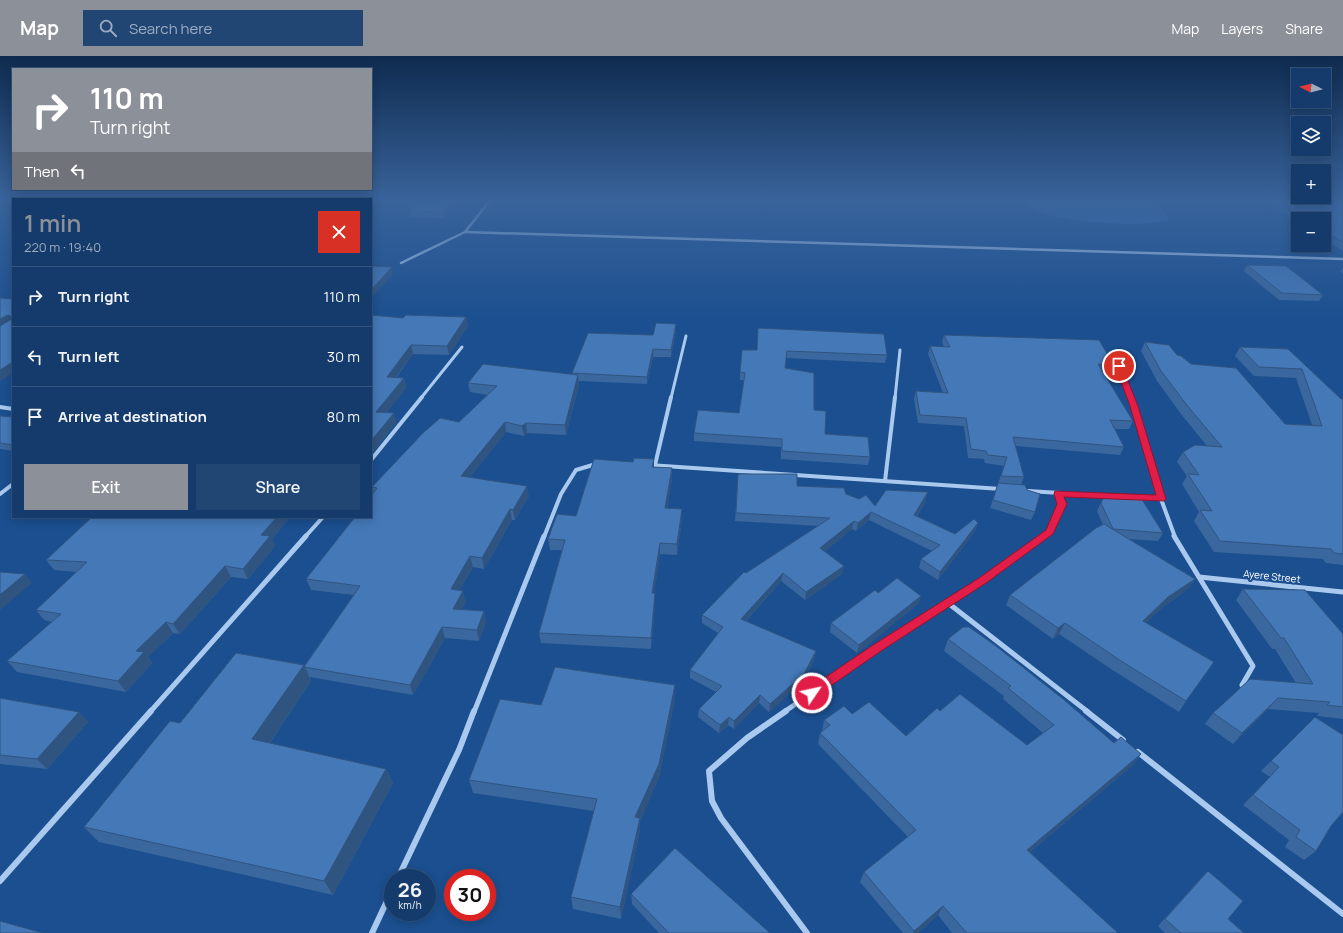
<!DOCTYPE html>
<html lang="en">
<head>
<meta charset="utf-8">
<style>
	:root { --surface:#143b6b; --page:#214673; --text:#f1f3f6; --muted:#9dadc1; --line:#33557e; --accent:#8c9099 }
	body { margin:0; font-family:Manrope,sans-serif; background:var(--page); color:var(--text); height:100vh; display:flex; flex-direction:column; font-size:15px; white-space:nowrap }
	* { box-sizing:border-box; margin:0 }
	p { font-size:13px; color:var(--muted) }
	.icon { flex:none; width:22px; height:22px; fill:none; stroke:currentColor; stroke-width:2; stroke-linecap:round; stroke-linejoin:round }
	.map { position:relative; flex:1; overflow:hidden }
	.panel { position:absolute; left:12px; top:142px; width:360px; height:320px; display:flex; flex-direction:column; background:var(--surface); border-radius:0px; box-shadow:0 2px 10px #0003,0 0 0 1px var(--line) }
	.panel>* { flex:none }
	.hud { position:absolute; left:12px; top:12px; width:360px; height:122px; border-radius:0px; box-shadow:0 2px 10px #0003,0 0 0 1px var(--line); background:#8c9099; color:#fff; overflow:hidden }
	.needle { width:26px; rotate:276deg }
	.fabs { position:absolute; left:1291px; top:12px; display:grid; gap:8px }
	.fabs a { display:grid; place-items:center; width:40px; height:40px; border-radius:0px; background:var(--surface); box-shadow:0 2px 10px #0003,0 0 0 1px var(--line); font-size:20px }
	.speed { position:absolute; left:384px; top:813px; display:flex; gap:8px; font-size:20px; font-weight:700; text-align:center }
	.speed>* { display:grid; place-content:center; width:52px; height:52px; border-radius:50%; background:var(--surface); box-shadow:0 2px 10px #0003,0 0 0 1px var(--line); line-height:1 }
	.speed small { font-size:10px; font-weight:400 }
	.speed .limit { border:6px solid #d22; background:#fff; color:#111 }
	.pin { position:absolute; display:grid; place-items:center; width:34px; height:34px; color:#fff; margin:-17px; border:2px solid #fff; border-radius:50%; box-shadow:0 1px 4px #0007 }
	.me { position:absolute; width:44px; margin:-22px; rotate:56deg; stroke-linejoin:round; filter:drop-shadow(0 0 3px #0008) }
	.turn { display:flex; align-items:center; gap:14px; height:84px; padding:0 12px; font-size:18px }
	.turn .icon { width:52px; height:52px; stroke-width:2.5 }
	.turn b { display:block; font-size:28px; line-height:34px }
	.then { display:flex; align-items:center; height:38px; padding:0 12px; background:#0003; gap:8px; font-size:15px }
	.round { display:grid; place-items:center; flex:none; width:42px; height:42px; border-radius:0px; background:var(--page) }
	.summary { display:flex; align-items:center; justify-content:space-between; height:68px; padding:0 12px }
	h1 { font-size:24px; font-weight:600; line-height:30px; color:var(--accent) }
	.primary-button { display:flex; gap:8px; margin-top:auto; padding:8px 12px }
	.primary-button a { flex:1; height:46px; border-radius:0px; background:var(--accent); color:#fff; font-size:16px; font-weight:600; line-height:46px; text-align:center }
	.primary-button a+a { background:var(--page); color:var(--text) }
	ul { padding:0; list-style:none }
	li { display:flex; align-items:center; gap:12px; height:60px; padding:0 12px; border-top:1px solid var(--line) }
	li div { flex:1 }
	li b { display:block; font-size:15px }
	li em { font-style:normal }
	header { display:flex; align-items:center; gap:24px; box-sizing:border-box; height:56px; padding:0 20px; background:var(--accent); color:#fff }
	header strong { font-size:19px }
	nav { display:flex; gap:22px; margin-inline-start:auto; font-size:14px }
	.search { width:280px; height:36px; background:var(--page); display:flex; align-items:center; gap:10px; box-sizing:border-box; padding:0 14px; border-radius:0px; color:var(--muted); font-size:15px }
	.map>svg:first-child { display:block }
	.green { fill:#2e69ad }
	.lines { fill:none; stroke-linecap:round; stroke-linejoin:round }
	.minor-far4 { stroke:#a9c9ee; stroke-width:2.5 }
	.minor-far3 { stroke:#a9c9ee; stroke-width:3 }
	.minor-far2 { stroke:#a9c9ee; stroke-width:4 }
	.minor-far1 { stroke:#a9c9ee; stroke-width:5 }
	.minor { stroke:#a9c9ee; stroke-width:6 }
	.wall { fill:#3a679d }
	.shaded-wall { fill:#305480 }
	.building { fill:#4478b7; stroke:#305480 }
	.route { fill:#e11d48; stroke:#92132f }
	.labels { text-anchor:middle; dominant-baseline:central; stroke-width:4; stroke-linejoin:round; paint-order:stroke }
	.street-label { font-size:10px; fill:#fff; stroke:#1b4f8f }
</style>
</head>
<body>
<header>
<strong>Map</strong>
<div class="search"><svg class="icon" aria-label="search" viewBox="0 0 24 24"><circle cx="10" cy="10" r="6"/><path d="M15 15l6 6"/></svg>Search here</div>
<nav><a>Map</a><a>Layers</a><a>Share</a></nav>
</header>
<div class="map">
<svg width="1343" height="877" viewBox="0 0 1343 877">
	<rect width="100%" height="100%" fill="#1b4f8f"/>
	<path class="green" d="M 1027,143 L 1154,143 L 1170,164 C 1148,172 1049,167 1031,151 C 1029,149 1028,146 1027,143 Z"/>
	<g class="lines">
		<g class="minor-far4">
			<polyline points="465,176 1343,203"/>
			<polyline points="401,207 465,176 491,143"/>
		</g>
		<g class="minor-far3">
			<polyline points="1113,296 1131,342"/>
			<polyline points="421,342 462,291"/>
			<polyline points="671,342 686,280"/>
			<polyline points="895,342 900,294"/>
		</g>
		<g class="minor-far2">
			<polyline points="1130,341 1161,443 1175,481"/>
			<polyline points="0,351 13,353"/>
			<polyline points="371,404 422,341"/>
			<polyline points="649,409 1001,433"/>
			<polyline points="655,409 671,341"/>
			<polyline points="885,425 895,341"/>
			<polyline points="1028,435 1109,440"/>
			<polyline points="0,438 13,428"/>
			<polyline points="1124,441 1161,443"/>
			<polyline points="305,481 323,461"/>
			<polyline points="544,481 561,438 576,414 596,408"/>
			<polyline points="1043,481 1050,476 1062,448 1059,437"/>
		</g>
		<g class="minor-far1">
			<polyline points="1174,480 1253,610 1242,629"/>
			<polyline points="1199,521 1343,536"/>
			<polyline points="948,547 1088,656"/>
			<polyline points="150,656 306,480"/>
			<polyline points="474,656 544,480"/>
			<polyline points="784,656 877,592 983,525 1045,480"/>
		</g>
		<g class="minor">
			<polyline points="786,655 747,682 709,715 712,745 721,762 807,877"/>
			<polyline points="1086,655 1123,684"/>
			<polyline points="1138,696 1343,858"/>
			<polyline points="398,822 459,694 474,655"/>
			<polyline points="0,825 151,655"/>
			<polyline points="372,877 393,832"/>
		</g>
	</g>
	<g class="wall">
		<polygon points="1269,143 1343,143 1343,195 1324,183 1324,163 1298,163 1298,166 1279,154 1281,152"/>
		<polygon points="458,145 444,162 411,161 410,155"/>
		<polygon points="1247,209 1323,239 1319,245 1279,244 1244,215"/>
		<polygon points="1343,211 1343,218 1340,216"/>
		<polygon points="371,259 403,262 466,261 468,270 449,299 413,298 396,322 404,322 406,332 386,357 394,357 396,367 374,395 371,395"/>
		<polygon points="758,272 887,299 885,307 786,302 785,312 814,354 825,378 870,401 868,409 781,403 781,391 694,385 694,377 739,357 744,324 740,324 740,316 757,294"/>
		<polygon points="676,274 671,301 653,301 647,328 579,325 579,329 566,379 527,377 524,380 506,376 470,421 529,440 515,464 512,464 484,513 473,511 459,535 466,546 461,553 484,555 486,566 479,585 445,582 413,639 310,621 311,625 270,687 386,713 393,727 333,839 99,786 84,771 180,667 304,609 304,610 354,539 311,534 306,523 374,437 372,431 459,366 488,339 470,336 468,327 572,319 572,317 653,279"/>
		<polygon points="944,279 1114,309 1110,317 1103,316 1133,365 1129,373 1115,373 1124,391 1120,399 1016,390 1024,421 1021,429 1027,434 1035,456 1031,464 990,452 1004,410 985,407 984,403 968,402 964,370 918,367 914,343 916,335 943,337 928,298 930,290 944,291 942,286"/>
		<polygon points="1145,286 1177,299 1285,368 1312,369 1296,322 1254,320 1235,300 1240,291 1288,293 1341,343 1343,343 1343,509 1326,507 1323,503 1214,496 1194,465 1199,456 1182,428 1187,420 1177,406 1183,396 1207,390 1181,358 1157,325 1141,295"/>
		<polygon points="0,360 13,361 13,395 0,393"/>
		<polygon points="654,411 672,412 672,423 667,452 682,464 677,499 660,498 654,537 655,548 651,593 541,587 539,577 562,494 550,494 548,483"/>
		<polygon points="738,418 797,430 846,438 875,450 926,445 917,460 955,478 978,467 975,475 938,524 919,512 921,503 932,495 869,464 856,475 852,473 825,495 844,510 842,518 805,544 781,525 746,565 815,603 802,626 769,656 759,647 734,673 728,669 719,677 698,661 699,653 716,636 690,622 690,614 718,577 702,567 702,559 746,517 819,470 735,465"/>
		<polygon points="1105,438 1163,477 1158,485 1128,483 1195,523 1188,533 1162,552 1146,567 1186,645 1179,656 1114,615 1059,578 1053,583 1006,549 1010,539 1103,469 1097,455"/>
		<polygon points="92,461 290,461 272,483 275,490 248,523 231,521 180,578 173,577 148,601 152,607 126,636 17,616 7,605 52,566 44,564 36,554 76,516 54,514 46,504"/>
		<polygon points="1243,533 1343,578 1343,663 1317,660 1319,657 1268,653 1233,688 1205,668 1213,657 1296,627 1275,593 1272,593 1236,544"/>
		<polygon points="878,537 921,540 918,548 857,597 830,576 831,567"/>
		<polygon points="948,583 1114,687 1141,698 1133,709 1030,796 1116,877 952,877 938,859 918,877 903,877 860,826 864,816 908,781 818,688 820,677 822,675 824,664 852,658 906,680 940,655 1027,689 1043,677 1003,643 1004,640 944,595"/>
		<polygon points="0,642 79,656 88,666 47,713 0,708"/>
		<polygon points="675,643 659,721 640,765 640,774 621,863 573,853 571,841 594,755 473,737 469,724 541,649"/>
		<polygon points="1315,661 1331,770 1316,795 1304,804 1285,791 1289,784 1243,749 1270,721 1261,715"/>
		<polygon points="1208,815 1228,863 1244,877 1165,877 1158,870 1200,823"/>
		<polygon points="631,838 770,877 659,877 632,848"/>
	</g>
	<g class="shaded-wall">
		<polygon points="454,143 457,143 458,145 444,162 443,156"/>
		<polygon points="392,211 393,218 371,243 371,234"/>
		<polygon points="8,259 12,266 0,273 0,263"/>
		<polygon points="466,261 468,270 449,299 447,290"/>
		<polygon points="676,268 676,274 671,301 671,294"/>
		<polygon points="411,289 413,298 389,330 387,321"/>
		<polygon points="653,293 653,301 647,328 647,321"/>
		<polygon points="13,306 13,317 0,325 0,314"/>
		<polygon points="578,319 579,329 566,379 565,369"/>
		<polygon points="404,322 406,332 379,366 376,356"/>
		<polygon points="394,357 396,367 374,395 371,385"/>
		<polygon points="505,366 506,376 463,430 461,420"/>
		<polygon points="526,367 527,377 524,380 522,370"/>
		<polygon points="654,403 654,413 652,411"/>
		<polygon points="672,412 672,423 665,463 665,452"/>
		<polygon points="527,430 529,440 515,464 513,454"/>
		<polygon points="928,436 926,445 912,467 914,459"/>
		<polygon points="510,453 512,464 484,513 482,502"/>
		<polygon points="682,453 682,464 677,499 677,488"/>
		<polygon points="871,456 869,464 856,475 858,467"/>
		<polygon points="277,461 290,461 272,483 275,490 248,523 243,513 261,479"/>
		<polygon points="854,465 852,473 819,500 820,492"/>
		<polygon points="978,467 975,475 938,524 940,516"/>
		<polygon points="660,487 660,498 653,548 652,537"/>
		<polygon points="470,500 473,511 454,544 451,533"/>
		<polygon points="225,510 231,521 180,578 173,568"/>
		<polygon points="844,510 842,518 805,544 806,536"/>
		<polygon points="783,517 781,525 740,571 741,563"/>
		<polygon points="25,518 32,527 0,554 0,539"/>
		<polygon points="1195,523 1188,533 1162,552 1137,576 1143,565 1168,541"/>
		<polygon points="463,535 466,546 456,563 453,553"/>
		<polygon points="655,537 655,548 651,593 651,582"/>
		<polygon points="921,540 918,548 857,597 859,589"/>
		<polygon points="484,555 486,566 479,585 477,574"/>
		<polygon points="166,566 173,577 148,601 152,607 126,636 118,625 136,595"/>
		<polygon points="1065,567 1059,578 1053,583 1058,572"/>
		<polygon points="442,571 445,582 413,639 410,629"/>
		<polygon points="816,595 815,603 802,626 769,656 770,648"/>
		<polygon points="304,609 311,625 262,698 252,683"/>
		<polygon points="675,629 675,643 659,721 640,765 640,774 621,863 620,851 635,761"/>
		<polygon points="760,639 759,647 734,673 734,665"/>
		<polygon points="1278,642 1268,653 1233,688 1242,677"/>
		<polygon points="79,656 88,666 47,713 37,703"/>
		<polygon points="729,661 728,669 719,677 720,669"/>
		<polygon points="1141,698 1133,709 1020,804 1027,794"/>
		<polygon points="386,713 393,727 333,839 324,825"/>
		<polygon points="943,850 938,859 918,877 913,877 914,875"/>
	</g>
	<g class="building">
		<polygon points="422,143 454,143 443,156 410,155"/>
		<polygon points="1279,143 1343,143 1343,186 1324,175 1324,163 1306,163 1282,148 1287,149"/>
		<polygon points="1247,209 1286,210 1323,239 1282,237"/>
		<polygon points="371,210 392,211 371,234"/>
		<polygon points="0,242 13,243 13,306 0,314 0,270 10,264 12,261 8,259 0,263"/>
		<polygon points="371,259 403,262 406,259 466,261 447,290 411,289 387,321 404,322 376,356 394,357 371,385"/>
		<polygon points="656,267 676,268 671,294 653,293 647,321 572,317 588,277 653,279"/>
		<polygon points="758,272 884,278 887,299 787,295 785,312 814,317 814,354 826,355 825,378 868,381 870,401 782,395 782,383 694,377 698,354 739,357 745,317 740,316 742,294 757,294"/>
		<polygon points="944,279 1099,284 1114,309 1098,308 1133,365 1110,364 1124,391 1013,381 1024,421 1001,420 1007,401 988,399 986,395 971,393 966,362 920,359 916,335 948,337 930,290 950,291"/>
		<polygon points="1145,286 1169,289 1177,299 1181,300 1191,308 1236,312 1285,368 1322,370 1302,313 1259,311 1240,291 1288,293 1341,343 1343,343 1343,498 1334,497 1331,493 1220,485 1200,454 1212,455 1188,418 1199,419 1183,396 1195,389 1222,391 1186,348 1161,315"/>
		<polygon points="483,308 578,319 565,369 526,367 522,370 505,366 461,420 527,430 513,454 510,453 482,502 470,500 451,533 463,535 453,553 484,555 477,574 442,571 410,629 304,611 360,530 306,523 355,461 371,461 371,440 377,432 372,431 423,377 440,362 459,366 497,330 468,327"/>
		<polygon points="0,360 13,361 13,389 0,387"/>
		<polygon points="634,402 654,403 652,411 672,412 665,452 682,453 677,488 660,487 652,537 655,537 651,582 539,577 565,484 548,483 557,458 576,460 594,403 633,406"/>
		<polygon points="738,418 797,418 797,430 844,432 846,438 859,443 866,439 875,450 886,434 928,436 914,459 955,478 974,463 978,467 940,516 921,503 940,489 871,456 858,467 854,465 820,492 844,510 806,536 783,517 741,563 816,595 804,618 770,648 760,639 734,665 729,661 720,669 699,653 722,630 690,614 723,571 702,559 744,516 746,517 830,462 736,457"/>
		<polygon points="998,427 1025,429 1027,434 1040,438 1035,456 993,444"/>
		<polygon points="1105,438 1127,440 1128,442 1141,442 1163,477 1113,473 1101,447"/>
		<polygon points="92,461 277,461 261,479 270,480 243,513 225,510 173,568 166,566 136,595 144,596 118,625 7,605 61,558 36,554 87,506 46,504"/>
		<polygon points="1104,468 1195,523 1168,541 1143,565 1214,606 1186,645 1121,605 1065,567 1058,572 1010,539 1096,472"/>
		<polygon points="0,516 25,518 0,539"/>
		<polygon points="897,522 921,540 859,589 831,567 875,534 878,537"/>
		<polygon points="1243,533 1305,534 1343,578 1343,651 1327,649 1330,646 1278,642 1242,677 1213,657 1250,623 1313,628 1284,582 1281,582"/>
		<polygon points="963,571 969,571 996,590 1063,643 1114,687 1121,681 1141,698 1027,794 1117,876 1116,877 967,877 943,850 914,875 864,816 916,774 820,677 830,669 824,664 844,650 852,658 869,646 906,680 937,652 940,655 960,638 1027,689 1054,669 1008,632 1011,630 948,583"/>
		<polygon points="236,597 304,609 252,683 386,713 324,825 84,771 170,665 180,667"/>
		<polygon points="555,611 675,629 659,708 635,761 640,762 620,851 571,841 597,743 469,724 500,643 541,649"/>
		<polygon points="0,642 79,656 37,703 0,699"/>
		<polygon points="1315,661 1343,679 1343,756 1331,770 1316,795 1296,781 1300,774 1253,739 1279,711 1271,705"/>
		<polygon points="675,792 770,877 669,877 631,838"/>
		<polygon points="1208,815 1243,845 1228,863 1244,877 1181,877 1165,863"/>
		<polygon points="0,865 43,877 0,877"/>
	</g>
	<linearGradient id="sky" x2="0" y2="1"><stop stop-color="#0f2b4f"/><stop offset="0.54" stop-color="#39639b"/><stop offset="1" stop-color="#39639b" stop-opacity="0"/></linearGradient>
	<rect width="1343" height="266" fill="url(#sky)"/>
	<polygon class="route" points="1116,308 1122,310 1138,350 1166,443 1164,445 1064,441 1067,448 1053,478 986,527 881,595 816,640 812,642 808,640 806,637 808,633 873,589 979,522 1046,474 1057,448 1054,438 1055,435 1156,439 1130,350 1115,310"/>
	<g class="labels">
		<g class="street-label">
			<text transform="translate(1272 520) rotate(6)">Ayere Street</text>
		</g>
	</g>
</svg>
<div class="fabs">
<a><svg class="needle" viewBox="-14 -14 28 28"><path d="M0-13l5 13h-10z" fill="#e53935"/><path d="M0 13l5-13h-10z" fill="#9dadc1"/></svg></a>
<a><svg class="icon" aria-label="layers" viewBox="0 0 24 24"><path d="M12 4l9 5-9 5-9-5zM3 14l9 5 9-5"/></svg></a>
<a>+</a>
<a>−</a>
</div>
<div class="speed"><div>26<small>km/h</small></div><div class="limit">30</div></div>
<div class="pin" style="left:1119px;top:310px;background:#d93025"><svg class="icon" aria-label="arrive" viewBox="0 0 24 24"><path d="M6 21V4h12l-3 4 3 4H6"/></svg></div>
<svg class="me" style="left:812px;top:637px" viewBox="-20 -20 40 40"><circle r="17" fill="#e11d48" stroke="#fff" stroke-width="3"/><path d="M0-11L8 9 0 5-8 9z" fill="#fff"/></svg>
<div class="hud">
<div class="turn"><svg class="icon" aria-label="right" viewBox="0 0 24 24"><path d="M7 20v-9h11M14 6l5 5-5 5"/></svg><div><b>110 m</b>Turn right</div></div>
<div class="then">Then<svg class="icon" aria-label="left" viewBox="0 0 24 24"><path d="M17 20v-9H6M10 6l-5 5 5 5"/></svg></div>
</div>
<section class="panel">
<div class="summary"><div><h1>1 min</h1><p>220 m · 19:40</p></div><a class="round" style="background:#d93025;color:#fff"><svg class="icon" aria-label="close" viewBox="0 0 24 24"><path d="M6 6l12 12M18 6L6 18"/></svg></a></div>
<ul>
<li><svg class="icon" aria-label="right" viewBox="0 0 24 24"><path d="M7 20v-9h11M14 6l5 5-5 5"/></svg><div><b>Turn right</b></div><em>110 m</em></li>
<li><svg class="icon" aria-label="left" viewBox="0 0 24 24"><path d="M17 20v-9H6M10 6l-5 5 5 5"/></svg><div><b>Turn left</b></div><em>30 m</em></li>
<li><svg class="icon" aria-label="arrive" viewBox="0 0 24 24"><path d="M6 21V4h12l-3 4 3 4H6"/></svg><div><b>Arrive at destination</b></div><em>80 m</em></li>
</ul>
<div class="primary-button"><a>Exit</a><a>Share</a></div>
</section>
</div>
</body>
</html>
